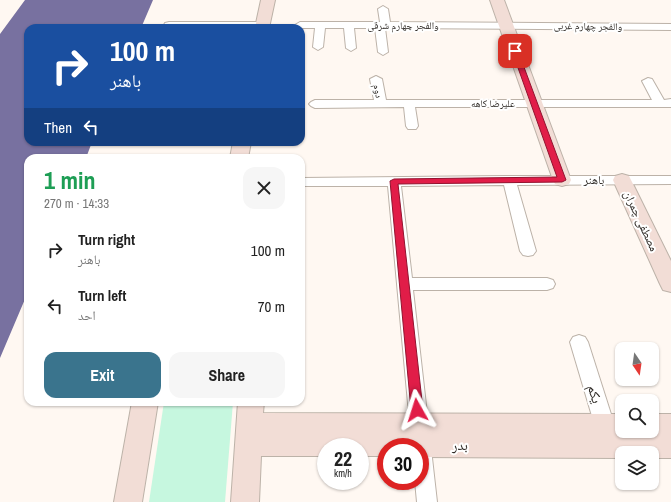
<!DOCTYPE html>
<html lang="en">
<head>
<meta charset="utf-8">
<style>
	:root { --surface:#fff; --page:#f6f6f6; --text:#222; --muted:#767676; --accent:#3a748d }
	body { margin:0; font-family:"Archivo Narrow","Noto Naskh Arabic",sans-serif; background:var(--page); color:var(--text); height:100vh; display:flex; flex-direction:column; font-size:15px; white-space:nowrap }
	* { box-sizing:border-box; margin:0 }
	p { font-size:13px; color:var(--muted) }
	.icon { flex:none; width:22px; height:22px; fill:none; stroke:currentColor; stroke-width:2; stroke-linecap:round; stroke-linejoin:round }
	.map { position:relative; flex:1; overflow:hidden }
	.details { position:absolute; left:24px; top:154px; width:281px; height:252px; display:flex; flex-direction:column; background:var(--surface); border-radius:12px; box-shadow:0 1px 3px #0004 }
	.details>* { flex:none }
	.hud { position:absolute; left:24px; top:24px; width:281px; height:122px; border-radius:12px; box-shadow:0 1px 3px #0004; background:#1a4fa0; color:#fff; overflow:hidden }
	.needle { width:26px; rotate:167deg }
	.controls { position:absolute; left:615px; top:342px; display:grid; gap:8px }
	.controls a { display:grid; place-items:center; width:44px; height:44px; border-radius:8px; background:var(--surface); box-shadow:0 1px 3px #0004; font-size:20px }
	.speed { position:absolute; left:317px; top:438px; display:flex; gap:8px; font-size:20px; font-weight:700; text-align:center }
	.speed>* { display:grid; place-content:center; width:52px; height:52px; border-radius:50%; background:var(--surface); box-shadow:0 1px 3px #0004; line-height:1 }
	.speed small { font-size:10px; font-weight:400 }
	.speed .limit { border:6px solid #d22; background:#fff; color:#111 }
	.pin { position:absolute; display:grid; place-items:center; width:34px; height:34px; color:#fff; margin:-17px; border-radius:8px; box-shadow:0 2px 6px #0006 }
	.me { position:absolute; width:44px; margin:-22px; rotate:354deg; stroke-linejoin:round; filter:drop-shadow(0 0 3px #0008) }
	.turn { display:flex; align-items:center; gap:14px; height:84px; padding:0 20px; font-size:18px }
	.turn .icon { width:52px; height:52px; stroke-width:2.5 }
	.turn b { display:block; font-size:28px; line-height:34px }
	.then { display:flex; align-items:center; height:38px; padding:0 20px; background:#0003; gap:8px; font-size:15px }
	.round { display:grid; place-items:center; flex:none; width:42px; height:42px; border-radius:12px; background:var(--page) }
	.headline { display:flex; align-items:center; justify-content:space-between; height:68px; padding:0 20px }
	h1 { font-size:24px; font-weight:700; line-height:30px; color:#1e9e55 }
	.action { display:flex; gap:8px; margin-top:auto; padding:8px 20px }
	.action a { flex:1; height:46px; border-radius:12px; background:var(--accent); color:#fff; font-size:16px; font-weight:700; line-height:46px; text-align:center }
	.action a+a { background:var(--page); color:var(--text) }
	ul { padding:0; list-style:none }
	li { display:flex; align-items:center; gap:12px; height:56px; padding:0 20px }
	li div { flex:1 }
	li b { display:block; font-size:15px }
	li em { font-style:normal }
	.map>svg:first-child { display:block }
	.green { fill:#c6f7df }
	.building { fill:#7871a0 }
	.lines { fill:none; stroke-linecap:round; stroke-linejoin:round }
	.street-casing { stroke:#bcb2a8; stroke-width:2 }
	.secondary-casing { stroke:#bcb2a8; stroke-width:2 }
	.street { fill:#fff; fill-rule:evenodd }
	.secondary { fill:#f2ddd6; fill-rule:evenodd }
	.route { fill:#e11d48; stroke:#92132f }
	.labels { text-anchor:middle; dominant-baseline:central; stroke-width:4; stroke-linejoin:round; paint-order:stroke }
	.far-street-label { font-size:10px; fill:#2f2b27; stroke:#fff }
	.street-label { font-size:12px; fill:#2f2b27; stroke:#fff }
	.near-street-label { font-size:14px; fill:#2f2b27; stroke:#fff }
</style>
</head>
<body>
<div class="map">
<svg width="671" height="502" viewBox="0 0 671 502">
	<rect width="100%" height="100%" fill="#fff8f2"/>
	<polygon class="green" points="164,402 233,402 225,502 149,502"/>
	<polygon class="building" points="25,0 153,0 141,28 28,28 28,142 92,142 86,158 28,158 28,292 0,358 0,34"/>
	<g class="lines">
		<g class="street-casing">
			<g id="street">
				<polygon points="383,6 388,9 390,22 671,24 671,30 385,28 388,52 383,55 378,52 375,28 354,28 356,48 351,51 346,48 344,28 325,28 323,47 318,50 313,47 315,28 300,28 295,25 300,22 380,22 378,9"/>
				<polygon points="169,22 263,22 268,25 263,28 165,27 164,25 165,23"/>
				<polygon points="376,76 382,79 386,100 652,100 642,81 648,78 652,79 664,100 671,99 671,107 415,107 418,126 416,129 408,129 406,126 404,107 315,108 311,106 309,104 311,102 315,100 374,100 370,79"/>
				<polygon points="506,176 671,176 671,184 517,185 536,251 533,255 528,256 523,255 520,251 504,185 401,186 412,278 547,278 553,280 555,284 553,288 547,290 413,290 437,502 417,502 415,481 420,481 420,447 412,447 388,186 301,186 301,178"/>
				<polygon points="579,335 585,337 588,342 617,433 614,439 607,442 600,439 597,433 570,342 573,337"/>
			</g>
		</g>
		<g class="secondary-casing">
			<g id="secondary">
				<polygon points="261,0 275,0 269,28 255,28"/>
				<polygon points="490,0 504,0 571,180 569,184 562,186 555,184 553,180"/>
				<polygon points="233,142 251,142 248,158 230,158"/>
				<polygon points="622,174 629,176 631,180 671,261 671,292 663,290 660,284 613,180 615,176"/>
				<polygon points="132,402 158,402 142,502 114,502"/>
				<polygon points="238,402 264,402 263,413 622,414 622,431 652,431 652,414 671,414 671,458 652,458 652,453 622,453 622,458 420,457 420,447 386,447 386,456 360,456 360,447 326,447 326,456 261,456 259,502 231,502"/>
			</g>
		</g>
		<use href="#street" class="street"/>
		<use href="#secondary" class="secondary"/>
	</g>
	<polygon class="route" points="513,50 518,51 566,180 562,182 398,184 423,410 421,413 417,415 413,413 411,410 390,181 394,179 557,177 512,51"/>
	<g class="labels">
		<g class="far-street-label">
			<text x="403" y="25">والفجر چهارم شرقی</text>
			<text transform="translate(588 26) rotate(1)">والفجر چهارم غربی</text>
			<text transform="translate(378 91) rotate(78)">دوم</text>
			<text x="493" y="103">علیرضا کاهه</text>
		</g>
		<g class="street-label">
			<text x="594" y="180">باهنر</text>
			<text transform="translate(641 221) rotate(65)">مصطفی چمران</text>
		</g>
		<g class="near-street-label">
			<text transform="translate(595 394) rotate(73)">یکم</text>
			<text x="460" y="445">بدر</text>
		</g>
	</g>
</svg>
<div class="controls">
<a><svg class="needle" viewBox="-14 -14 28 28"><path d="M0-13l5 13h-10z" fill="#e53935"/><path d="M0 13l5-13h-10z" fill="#767676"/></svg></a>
<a><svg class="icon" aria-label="search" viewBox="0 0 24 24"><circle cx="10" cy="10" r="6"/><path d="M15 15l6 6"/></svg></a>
<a><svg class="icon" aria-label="layers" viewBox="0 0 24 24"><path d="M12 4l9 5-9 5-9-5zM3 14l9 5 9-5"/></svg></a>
</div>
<div class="speed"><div>22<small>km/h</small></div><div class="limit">30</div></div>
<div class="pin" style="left:515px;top:51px;background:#d93025"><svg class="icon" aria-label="arrive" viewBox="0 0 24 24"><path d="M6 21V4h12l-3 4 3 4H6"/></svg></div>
<svg class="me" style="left:417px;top:410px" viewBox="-20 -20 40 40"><path d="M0-17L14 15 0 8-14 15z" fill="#e11d48" stroke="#fff" stroke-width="4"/></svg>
<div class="hud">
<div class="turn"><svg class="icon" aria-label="right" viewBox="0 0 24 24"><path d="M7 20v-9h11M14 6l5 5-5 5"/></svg><div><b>100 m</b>باهنر</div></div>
<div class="then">Then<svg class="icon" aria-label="left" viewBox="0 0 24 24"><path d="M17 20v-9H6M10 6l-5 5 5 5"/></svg></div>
</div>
<section class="details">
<div class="headline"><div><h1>1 min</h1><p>270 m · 14:33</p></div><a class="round"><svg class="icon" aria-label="close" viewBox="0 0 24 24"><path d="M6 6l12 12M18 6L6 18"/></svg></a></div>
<ul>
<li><svg class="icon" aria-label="right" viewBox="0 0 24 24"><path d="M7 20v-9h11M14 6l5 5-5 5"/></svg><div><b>Turn right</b><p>باهنر</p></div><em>100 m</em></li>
<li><svg class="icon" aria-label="left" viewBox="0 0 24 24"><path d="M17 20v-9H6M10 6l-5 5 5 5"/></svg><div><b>Turn left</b><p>احد</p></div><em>70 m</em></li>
</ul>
<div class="action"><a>Exit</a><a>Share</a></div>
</section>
</div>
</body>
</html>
